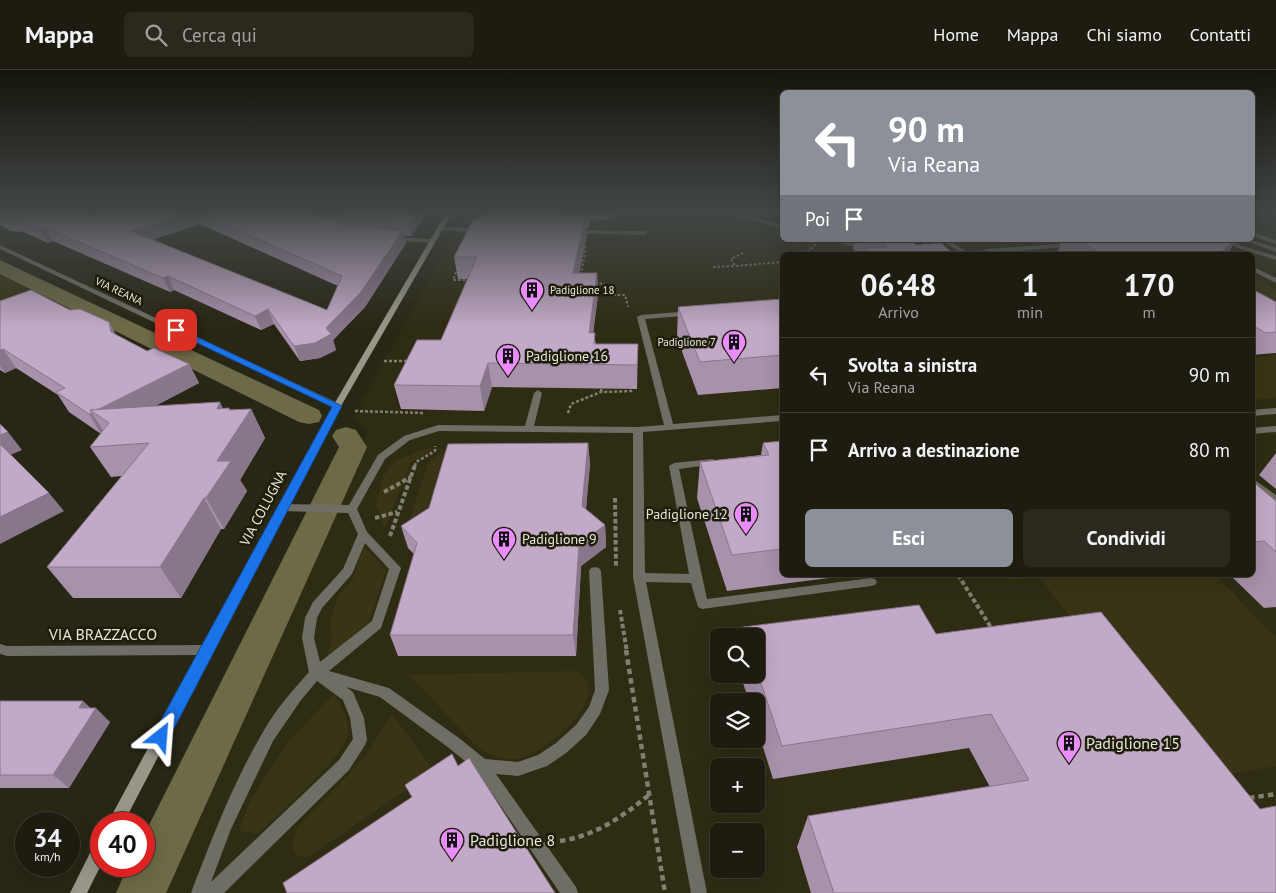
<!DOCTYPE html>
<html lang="it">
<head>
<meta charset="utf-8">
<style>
	:root { --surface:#1e1c10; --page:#2b291e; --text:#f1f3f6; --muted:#a1a19f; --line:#3c3a30; --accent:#8c9099 }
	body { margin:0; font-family:"PT Sans",sans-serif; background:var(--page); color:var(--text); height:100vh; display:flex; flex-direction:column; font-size:19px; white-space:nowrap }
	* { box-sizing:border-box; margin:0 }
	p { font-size:16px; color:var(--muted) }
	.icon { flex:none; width:28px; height:28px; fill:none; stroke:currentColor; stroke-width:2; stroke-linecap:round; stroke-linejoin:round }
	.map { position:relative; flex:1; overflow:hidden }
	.side { position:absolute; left:780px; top:182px; width:475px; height:325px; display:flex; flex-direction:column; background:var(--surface); border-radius:8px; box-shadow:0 5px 20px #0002,0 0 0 1px var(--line) }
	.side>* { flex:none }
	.top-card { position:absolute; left:780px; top:20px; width:475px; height:152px; border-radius:8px; box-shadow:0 5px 20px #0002,0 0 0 1px var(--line); background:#8c9099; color:#fff; overflow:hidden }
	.fabs { position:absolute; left:710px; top:558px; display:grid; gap:10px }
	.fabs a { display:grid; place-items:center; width:55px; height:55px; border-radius:8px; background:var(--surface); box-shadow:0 5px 20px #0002,0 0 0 1px var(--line); font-size:25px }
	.speed { position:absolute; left:15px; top:742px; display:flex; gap:10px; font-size:25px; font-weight:700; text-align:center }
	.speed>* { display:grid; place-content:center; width:65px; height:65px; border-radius:50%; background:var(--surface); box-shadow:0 5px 20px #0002,0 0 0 1px var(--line); line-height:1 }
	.speed small { font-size:12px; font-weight:400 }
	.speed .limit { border:8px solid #d22; background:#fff; color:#111 }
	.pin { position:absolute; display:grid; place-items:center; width:42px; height:42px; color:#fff; margin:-21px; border-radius:10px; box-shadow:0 2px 8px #0006 }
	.me { position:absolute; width:55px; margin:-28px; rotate:28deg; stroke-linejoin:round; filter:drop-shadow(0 0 4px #0008) }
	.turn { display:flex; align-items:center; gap:18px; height:105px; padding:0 25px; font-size:22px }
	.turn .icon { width:65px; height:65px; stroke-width:2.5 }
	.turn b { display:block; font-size:35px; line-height:42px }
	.then { display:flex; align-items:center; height:48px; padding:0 25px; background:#0003; gap:10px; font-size:19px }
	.eta { display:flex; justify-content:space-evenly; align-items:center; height:85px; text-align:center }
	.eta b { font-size:30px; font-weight:700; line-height:35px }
	.action { display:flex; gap:10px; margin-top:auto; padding:10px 25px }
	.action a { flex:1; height:58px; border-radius:8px; background:var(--accent); color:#fff; font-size:20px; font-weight:700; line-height:58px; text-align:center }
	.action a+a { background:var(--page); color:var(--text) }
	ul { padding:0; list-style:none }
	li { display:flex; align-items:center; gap:15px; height:75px; padding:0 25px; border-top:1px solid var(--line) }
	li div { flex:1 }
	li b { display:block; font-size:19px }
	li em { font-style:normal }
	header { display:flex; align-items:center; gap:30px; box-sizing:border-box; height:70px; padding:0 25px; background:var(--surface); border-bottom:1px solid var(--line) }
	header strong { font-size:24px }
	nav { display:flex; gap:28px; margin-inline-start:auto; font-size:18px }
	.search { width:350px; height:45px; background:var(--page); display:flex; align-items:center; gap:12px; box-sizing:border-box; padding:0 18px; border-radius:8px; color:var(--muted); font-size:19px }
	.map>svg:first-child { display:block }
	.built { fill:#2f2c14; fill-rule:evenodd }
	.green { fill:#383415 }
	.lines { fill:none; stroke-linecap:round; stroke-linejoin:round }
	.canal { fill:#6d6a47; fill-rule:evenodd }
	.path-far3 { stroke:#817f71; stroke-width:2; stroke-dasharray:2.5 2; stroke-linecap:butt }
	.path-far2 { stroke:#817f71; stroke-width:2.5; stroke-dasharray:3 2; stroke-linecap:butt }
	.path-far1 { stroke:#817f71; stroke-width:4; stroke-dasharray:4.5 2.5; stroke-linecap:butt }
	.path { stroke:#817f71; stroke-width:4.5; stroke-dasharray:5.5 4; stroke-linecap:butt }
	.lane { fill:#6f6e65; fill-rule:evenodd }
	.street { fill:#6f6e65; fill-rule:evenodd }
	.secondary { fill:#99978a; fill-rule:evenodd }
	.wall { fill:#a791ab; fill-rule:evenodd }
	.shaded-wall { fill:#88768b }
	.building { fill:#c2a9c7; stroke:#88768b }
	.route { fill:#1a73e8; stroke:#114b97 }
	.labels { text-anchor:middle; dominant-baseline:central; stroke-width:5; stroke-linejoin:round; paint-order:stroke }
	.far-poi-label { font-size:11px; fill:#e7e6db; stroke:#1e1d0c; text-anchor:start }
	.far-street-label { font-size:11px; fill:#e7e6db; stroke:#1e1d0c }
	.poi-label { font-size:14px; fill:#e7e6db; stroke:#1e1d0c; text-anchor:start }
	.street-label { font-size:14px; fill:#e7e6db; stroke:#1e1d0c }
	.near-street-label { font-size:16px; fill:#e7e6db; stroke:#1e1d0c }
	.near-poi-label { font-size:16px; fill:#e7e6db; stroke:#1e1d0c; text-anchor:start }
</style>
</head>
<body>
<header>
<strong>Mappa</strong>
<div class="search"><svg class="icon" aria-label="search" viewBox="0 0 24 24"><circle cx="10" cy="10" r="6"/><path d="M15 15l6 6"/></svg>Cerca qui</div>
<nav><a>Home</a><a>Mappa</a><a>Chi siamo</a><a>Contatti</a></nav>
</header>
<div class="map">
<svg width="1276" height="823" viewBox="0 0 1276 823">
	<rect width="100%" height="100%" fill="#282615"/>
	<path class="built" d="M 465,143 L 782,143 L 782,170 L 1252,170 L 1253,143 L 1276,143 L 1276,823 L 154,823 L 368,362 L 353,348 ZM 782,185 L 1252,185 L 1252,505 L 782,505 ZM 719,566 L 756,566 L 756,604 L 719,604 ZM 719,631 L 756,631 L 756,669 L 719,669 ZM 719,696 L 756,696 L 756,734 L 719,734 ZM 719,761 L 756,761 L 756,799 L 719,799 Z"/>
	<g class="green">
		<polygon points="2,202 50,226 0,246 0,203"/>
		<polygon points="1252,207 1276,220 1276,259 1253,245"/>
		<polygon points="1276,285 1276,328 1253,330 1253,288"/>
		<polygon points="431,376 432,381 410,393 385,459 376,434 383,407 392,394 400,389"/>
		<polygon points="449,378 431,454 403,470 428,392"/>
		<polygon points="364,476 386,500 368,554 326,587 332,568 329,554 338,525 352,511"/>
		<polygon points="1005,505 1215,505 1276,568 1276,696 1194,710 1039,507 1009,510"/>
		<path d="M 574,601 C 621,620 544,686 516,689 C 501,691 488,684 476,676 L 410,605 Z"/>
		<path d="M 334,624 C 340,635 350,650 348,664 C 344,688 277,745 258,764 L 239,761 L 249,733 L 287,673 Z"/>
		<path d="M 392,644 L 434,701 L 308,787 L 297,786 C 289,776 293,768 298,757 L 365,687 Z"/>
	</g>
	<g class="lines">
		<g class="canal">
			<polygon points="0,190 319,340 322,346 319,352 309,354 299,352 0,204"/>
			<polygon points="346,357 356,360 367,377 166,823 116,823 128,796 144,796 144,765 339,377 332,366 336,360"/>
		</g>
		<g class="path-far3">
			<polyline points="920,170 927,176"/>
			<polyline points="743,183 731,189 735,196 782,192"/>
			<polyline points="804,185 816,174"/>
			<polyline points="713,197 735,196"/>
			<polyline points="458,198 453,210 471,210"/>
			<polyline points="581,205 586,177"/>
			<polyline points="595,213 604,214 603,218 609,218 608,225 625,225 628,237"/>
		</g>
		<g class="path-far2">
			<polyline points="384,291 410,291"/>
			<polyline points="601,322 602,315"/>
			<polyline points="355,341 424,343"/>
			<polyline points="568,343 571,334 601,322 633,321"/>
			<polyline points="415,396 416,392 435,381 435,376"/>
		</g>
		<g class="path-far1">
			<polyline points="384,422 411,407"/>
			<polyline points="615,428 616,496"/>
			<polyline points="375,448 397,442"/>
			<polyline points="390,466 415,395"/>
			<polyline points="958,505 992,559"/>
			<polyline points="620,540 627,582"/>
		</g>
		<g class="path">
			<polyline points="626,580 665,823"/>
			<polyline points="1249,728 1276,724"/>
			<path d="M 560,771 C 595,766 622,747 649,725"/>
		</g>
		<g class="lane">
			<polygon points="674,143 680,143 680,145 675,146"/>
			<polygon points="729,143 739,143 782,155 782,159"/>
			<polygon points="439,157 481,158 484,160 481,162 437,160 436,159"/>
			<polygon points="574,160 645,161 648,163 645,165 572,163 571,162"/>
			<polygon points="1252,162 1276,170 1276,174 1252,166"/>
			<polygon points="828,170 839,170 870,178 867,180"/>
			<polygon points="941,170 948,170 972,185 962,184 963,185 938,185 939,183 941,182 962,184"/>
			<polygon points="1224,170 1232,170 1242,176 1276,186 1276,190 1238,178"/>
			<polygon points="1244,170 1252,170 1276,178 1276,182"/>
			<polygon points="1072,173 1074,174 1074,176 976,185 986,179"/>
			<polygon points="1252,196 1276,208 1276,213 1252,201"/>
			<path d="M 692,241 L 695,241 L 695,245 L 645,249 L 673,354 L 782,345 L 782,351 L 643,362 L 645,503 L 689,504 L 669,396 L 674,393 L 712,389 L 715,390 L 717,392 L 715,394 L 679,399 L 707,529 L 871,508 L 875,509 L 877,512 L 875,515 L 871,516 L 702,539 L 698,537 L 691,513 L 646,512 L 707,823 L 691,823 L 633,507 L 633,363 L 439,361 L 410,370 L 385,389 L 357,439 L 367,462 L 401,498 L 381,558 L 329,601 L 389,618 L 459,668 L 485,689 L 518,692 L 538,685 L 556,673 L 576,655 L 589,637 L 595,620 L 589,501 L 591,498 L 595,497 L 599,498 L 601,501 L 609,620 L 600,644 L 586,665 L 566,683 L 547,696 L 518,706 L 496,704 L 576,817 L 578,823 L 560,823 L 477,701 L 449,678 L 380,627 L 346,617 L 353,622 L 364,648 L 367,670 L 365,675 L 349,700 L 224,823 L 191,823 C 212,768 233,713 263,662 C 275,640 293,620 309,602 L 302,568 L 305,548 L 313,532 L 343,499 L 358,464 L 348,443 L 283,441 L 278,437 L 279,434 L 349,435 L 378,385 L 404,366 L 438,355 L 525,356 L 534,323 L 538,320 L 542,323 L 534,356 L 638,357 L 664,355 L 637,247 L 641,245 ZM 365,473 L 389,499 L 372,551 L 320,592 L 314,568 L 317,548 L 322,538 L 352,504 ZM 317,611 L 343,630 L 350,648 L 353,669 L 339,690 L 211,812 L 231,759 L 273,671 L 301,630 Z"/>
			<polygon points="1276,338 1276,344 1252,346 1252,340"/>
			<polygon points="1252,408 1276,425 1276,435 1272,434 1252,417"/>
		</g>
		<g class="street">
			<polygon points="393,167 432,169 435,171 432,173 391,170 391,168"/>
			<polygon points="0,175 340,334 341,336 337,339 334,338 0,179"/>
			<polygon points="1276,356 1276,362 1252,364 1252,358"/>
			<polygon points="0,574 7,576 207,575 211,576 213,580 211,584 207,585 7,586 0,584"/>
		</g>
		<g class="secondary">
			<polygon points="446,143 452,143 341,336 123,754 107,754 333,336"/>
			<polygon points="101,771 101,795 87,823 70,823 95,773"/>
		</g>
	</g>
	<g class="wall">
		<path d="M 0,143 L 92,145 L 97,143 L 427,143 L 411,166 L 404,165 L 406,173 L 365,237 L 333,270 L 336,280 L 320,288 L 300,291 L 274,254 L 261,260 L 174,220 L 170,222 L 53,171 L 48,173 L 24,162 L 11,161 L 0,155 ZM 200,154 L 338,216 L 327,240 L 152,170 Z"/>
		<polygon points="486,143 654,143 654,145 610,145 609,150 590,149 588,158 586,158 587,165 579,203 597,203 598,225 593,263 596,274 638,274 637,319 492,317 484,341 401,339 394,315 441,270 468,209 458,209 454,187 479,148"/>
		<polygon points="767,143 782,143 782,147"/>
		<polygon points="855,170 910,170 916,175 955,185 859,185 853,179"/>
		<polygon points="1062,170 1236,170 1227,185 1064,185 1058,181"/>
		<polygon points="1252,219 1276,232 1276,283 1252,285"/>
		<polygon points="782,229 782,318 698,325 677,268 678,237"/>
		<polygon points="0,231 115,264 147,281 189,294 199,313 155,336 223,338 229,338 230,340 251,339 265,368 240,410 247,421 224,459 221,459 181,528 73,528 47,497 122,406 111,407 90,377 101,364 69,342 58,325 16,298 5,303 0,300"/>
		<polygon points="782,371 782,505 837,505 837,507 727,521 697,428 700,392 761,385 763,373"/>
		<polygon points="588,373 590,394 586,439 605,455 606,477 581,496 576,586 398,586 390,565 414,484 408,478 401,456"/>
		<polygon points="1276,383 1276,419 1259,405"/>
		<polygon points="1252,411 1276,431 1276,537 1264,538 1232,507 1221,508 1218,505 1252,505"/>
		<polygon points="743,557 936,564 1276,823 811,823 797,777 808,746 990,717 969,678 773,709 756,655 756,631 749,631 740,604 756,604 756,566 741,566"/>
		<polygon points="0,631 90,638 110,652 69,718 0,718"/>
	</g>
	<g class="shaded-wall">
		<polygon points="188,143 195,143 200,154 137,175 131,161"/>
		<polygon points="415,143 427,143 411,166 409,153"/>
		<polygon points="588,143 590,143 590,149 588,158"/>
		<polygon points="586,145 587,165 575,225 573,203"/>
		<polygon points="46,158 53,171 48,173 40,160"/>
		<polygon points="403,160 406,173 365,237 333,270 336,280 320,288 300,291 294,276"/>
		<polygon points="1234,170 1236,170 1227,185 1218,185"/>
		<polygon points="597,203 598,225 590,287 589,263"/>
		<polygon points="168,206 174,220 170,222 163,208"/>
		<polygon points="268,239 274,254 261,260 255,246"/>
		<polygon points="109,252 119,270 111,262"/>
		<polygon points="3,279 16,298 5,303 0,296 0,280"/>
		<polygon points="488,293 492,317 484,341 480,316"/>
		<polygon points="189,294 199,313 113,358 109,353 93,342"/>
		<polygon points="220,332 234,362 217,339"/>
		<polygon points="229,338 239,358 251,339 265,368 240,410 247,421 224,459 206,428 217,391"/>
		<polygon points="92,343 105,363 101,364 89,344"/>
		<polygon points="8,362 22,380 8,386 0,376 0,365"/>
		<polygon points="588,373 590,394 584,458 582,436"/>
		<polygon points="49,423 64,441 0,474 0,447"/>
		<polygon points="204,428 221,459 181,528 160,497"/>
		<polygon points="605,455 606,477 581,496 576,586 573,565 579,474"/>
		<polygon points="83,631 94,641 96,638 110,652 69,718 53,705 79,638"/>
	</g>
	<g class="building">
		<polygon points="0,143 89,143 92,145 97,143 188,143 131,161 327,240 342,206 199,143 313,143 347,156 403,160 361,222 326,258 331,264 315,273 294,276 268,239 255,246 168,206 163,208 46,158 40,160 16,149 3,148 0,146"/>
		<polygon points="335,143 415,143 409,153 349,148"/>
		<polygon points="488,143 555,143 565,145 586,145 573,203 597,203 589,263 595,263 594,274 638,274 637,295 488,293 480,316 394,315 417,270 441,270 477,187 454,187 474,148 479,148 482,144"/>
		<polygon points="880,170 910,170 916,175 941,173 955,185 871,185 865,178 887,177"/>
		<polygon points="1079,170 1234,170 1218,185 1102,185"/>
		<polygon points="1252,219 1276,232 1276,262 1266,263 1252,255"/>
		<polygon points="31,220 70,240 80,239 109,252 111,262 147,281 154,278 189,294 99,339 90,340 92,343 89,344 56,322 65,318 3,279 0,280 0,231"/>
		<polygon points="782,229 782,285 700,292 678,237"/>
		<polygon points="220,332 217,339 229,338 229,340 251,339 217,391 231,391 206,428 204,428 160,497 47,497 149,373 90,377 109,353 90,340"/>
		<polygon points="0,354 8,362 0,365"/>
		<polygon points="782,371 782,479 732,485 700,392 769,385 763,373"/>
		<polygon points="588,373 582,436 605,455 579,474 573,565 390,565 417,473 401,456 429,438 448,374"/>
		<polygon points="0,374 49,423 0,447"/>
		<polygon points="1252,411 1276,431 1276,482 1264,471 1252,472"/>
		<polygon points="919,535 936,564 1101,542 1260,739 1276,736 1276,823 834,823 808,746 1029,710 991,644 782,676 756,598 756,566 746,566 743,557"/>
		<polygon points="0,631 83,631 79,638 96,638 53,705 0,705"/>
		<polygon points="452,684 458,696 469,688 555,823 287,823 283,813 412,727 405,715"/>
	</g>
	<linearGradient id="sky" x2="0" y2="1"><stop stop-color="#16150c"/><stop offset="0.55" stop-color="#424746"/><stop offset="1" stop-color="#424746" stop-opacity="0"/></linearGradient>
	<rect width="1276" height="258" fill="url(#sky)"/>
	<polygon class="route" points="176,257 342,336 167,672 161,674 155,672 153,667 155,661 332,337 172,261 172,258"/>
	<defs>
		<g id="building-pin" transform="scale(1.25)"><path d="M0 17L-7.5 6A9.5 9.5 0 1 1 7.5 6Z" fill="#ea8dfc" stroke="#1e1d0c"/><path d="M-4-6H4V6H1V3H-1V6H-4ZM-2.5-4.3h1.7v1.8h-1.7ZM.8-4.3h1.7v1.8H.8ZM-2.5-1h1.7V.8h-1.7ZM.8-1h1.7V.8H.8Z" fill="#111"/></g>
	</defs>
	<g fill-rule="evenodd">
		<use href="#building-pin" x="532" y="220"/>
		<use href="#building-pin" x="734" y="272"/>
		<use href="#building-pin" x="508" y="286"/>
		<use href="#building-pin" x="746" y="444"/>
		<use href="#building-pin" x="504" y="469"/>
		<use href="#building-pin" x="1069" y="673"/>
		<use href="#building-pin" x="452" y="770"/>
	</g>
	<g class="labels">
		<g class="far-poi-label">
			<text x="550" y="220">Padiglione 18</text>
			<text x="716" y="272" text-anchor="end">Padiglione 7</text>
		</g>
		<g class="far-street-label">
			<text transform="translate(119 221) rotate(25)">VIA REANA</text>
		</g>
		<g class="poi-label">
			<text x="526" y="286">Padiglione 16</text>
			<text x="728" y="444" text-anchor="end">Padiglione 12</text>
			<text x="522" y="469">Padiglione 9</text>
		</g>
		<g class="street-label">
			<text transform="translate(263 438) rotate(-62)">VIA COLUGNA</text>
		</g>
		<g class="near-street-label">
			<text x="103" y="564">VIA BRAZZACCO</text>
		</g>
		<g class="near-poi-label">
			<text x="1086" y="673">Padiglione 15</text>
			<text x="470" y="770">Padiglione 8</text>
		</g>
	</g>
</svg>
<div class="fabs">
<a><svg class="icon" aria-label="search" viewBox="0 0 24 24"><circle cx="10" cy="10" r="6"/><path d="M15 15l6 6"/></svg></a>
<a><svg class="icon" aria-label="layers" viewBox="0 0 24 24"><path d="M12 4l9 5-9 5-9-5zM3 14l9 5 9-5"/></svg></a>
<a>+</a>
<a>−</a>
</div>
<div class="speed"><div>34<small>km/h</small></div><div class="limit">40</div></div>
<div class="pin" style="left:176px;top:260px;background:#d93025"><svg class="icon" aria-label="arrive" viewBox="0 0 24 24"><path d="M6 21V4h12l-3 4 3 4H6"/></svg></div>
<svg class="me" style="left:161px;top:667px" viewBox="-20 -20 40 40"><path d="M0-17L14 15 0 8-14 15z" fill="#1a73e8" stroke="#fff" stroke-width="4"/></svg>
<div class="top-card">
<div class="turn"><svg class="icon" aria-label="left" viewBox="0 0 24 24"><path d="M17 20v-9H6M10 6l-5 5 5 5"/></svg><div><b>90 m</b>Via Reana</div></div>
<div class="then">Poi<svg class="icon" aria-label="arrive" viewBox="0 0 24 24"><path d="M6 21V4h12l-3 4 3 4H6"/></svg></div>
</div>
<section class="side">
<div class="eta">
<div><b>06:48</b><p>Arrivo</p></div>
<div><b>1</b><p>min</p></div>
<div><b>170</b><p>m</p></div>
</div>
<ul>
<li><svg class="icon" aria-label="left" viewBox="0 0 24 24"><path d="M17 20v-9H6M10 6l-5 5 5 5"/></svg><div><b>Svolta a sinistra</b><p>Via Reana</p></div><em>90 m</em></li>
<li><svg class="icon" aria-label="arrive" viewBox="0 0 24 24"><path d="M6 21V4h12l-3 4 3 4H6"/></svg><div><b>Arrivo a destinazione</b></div><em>80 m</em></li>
</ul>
<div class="action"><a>Esci</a><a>Condividi</a></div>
</section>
</div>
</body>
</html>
